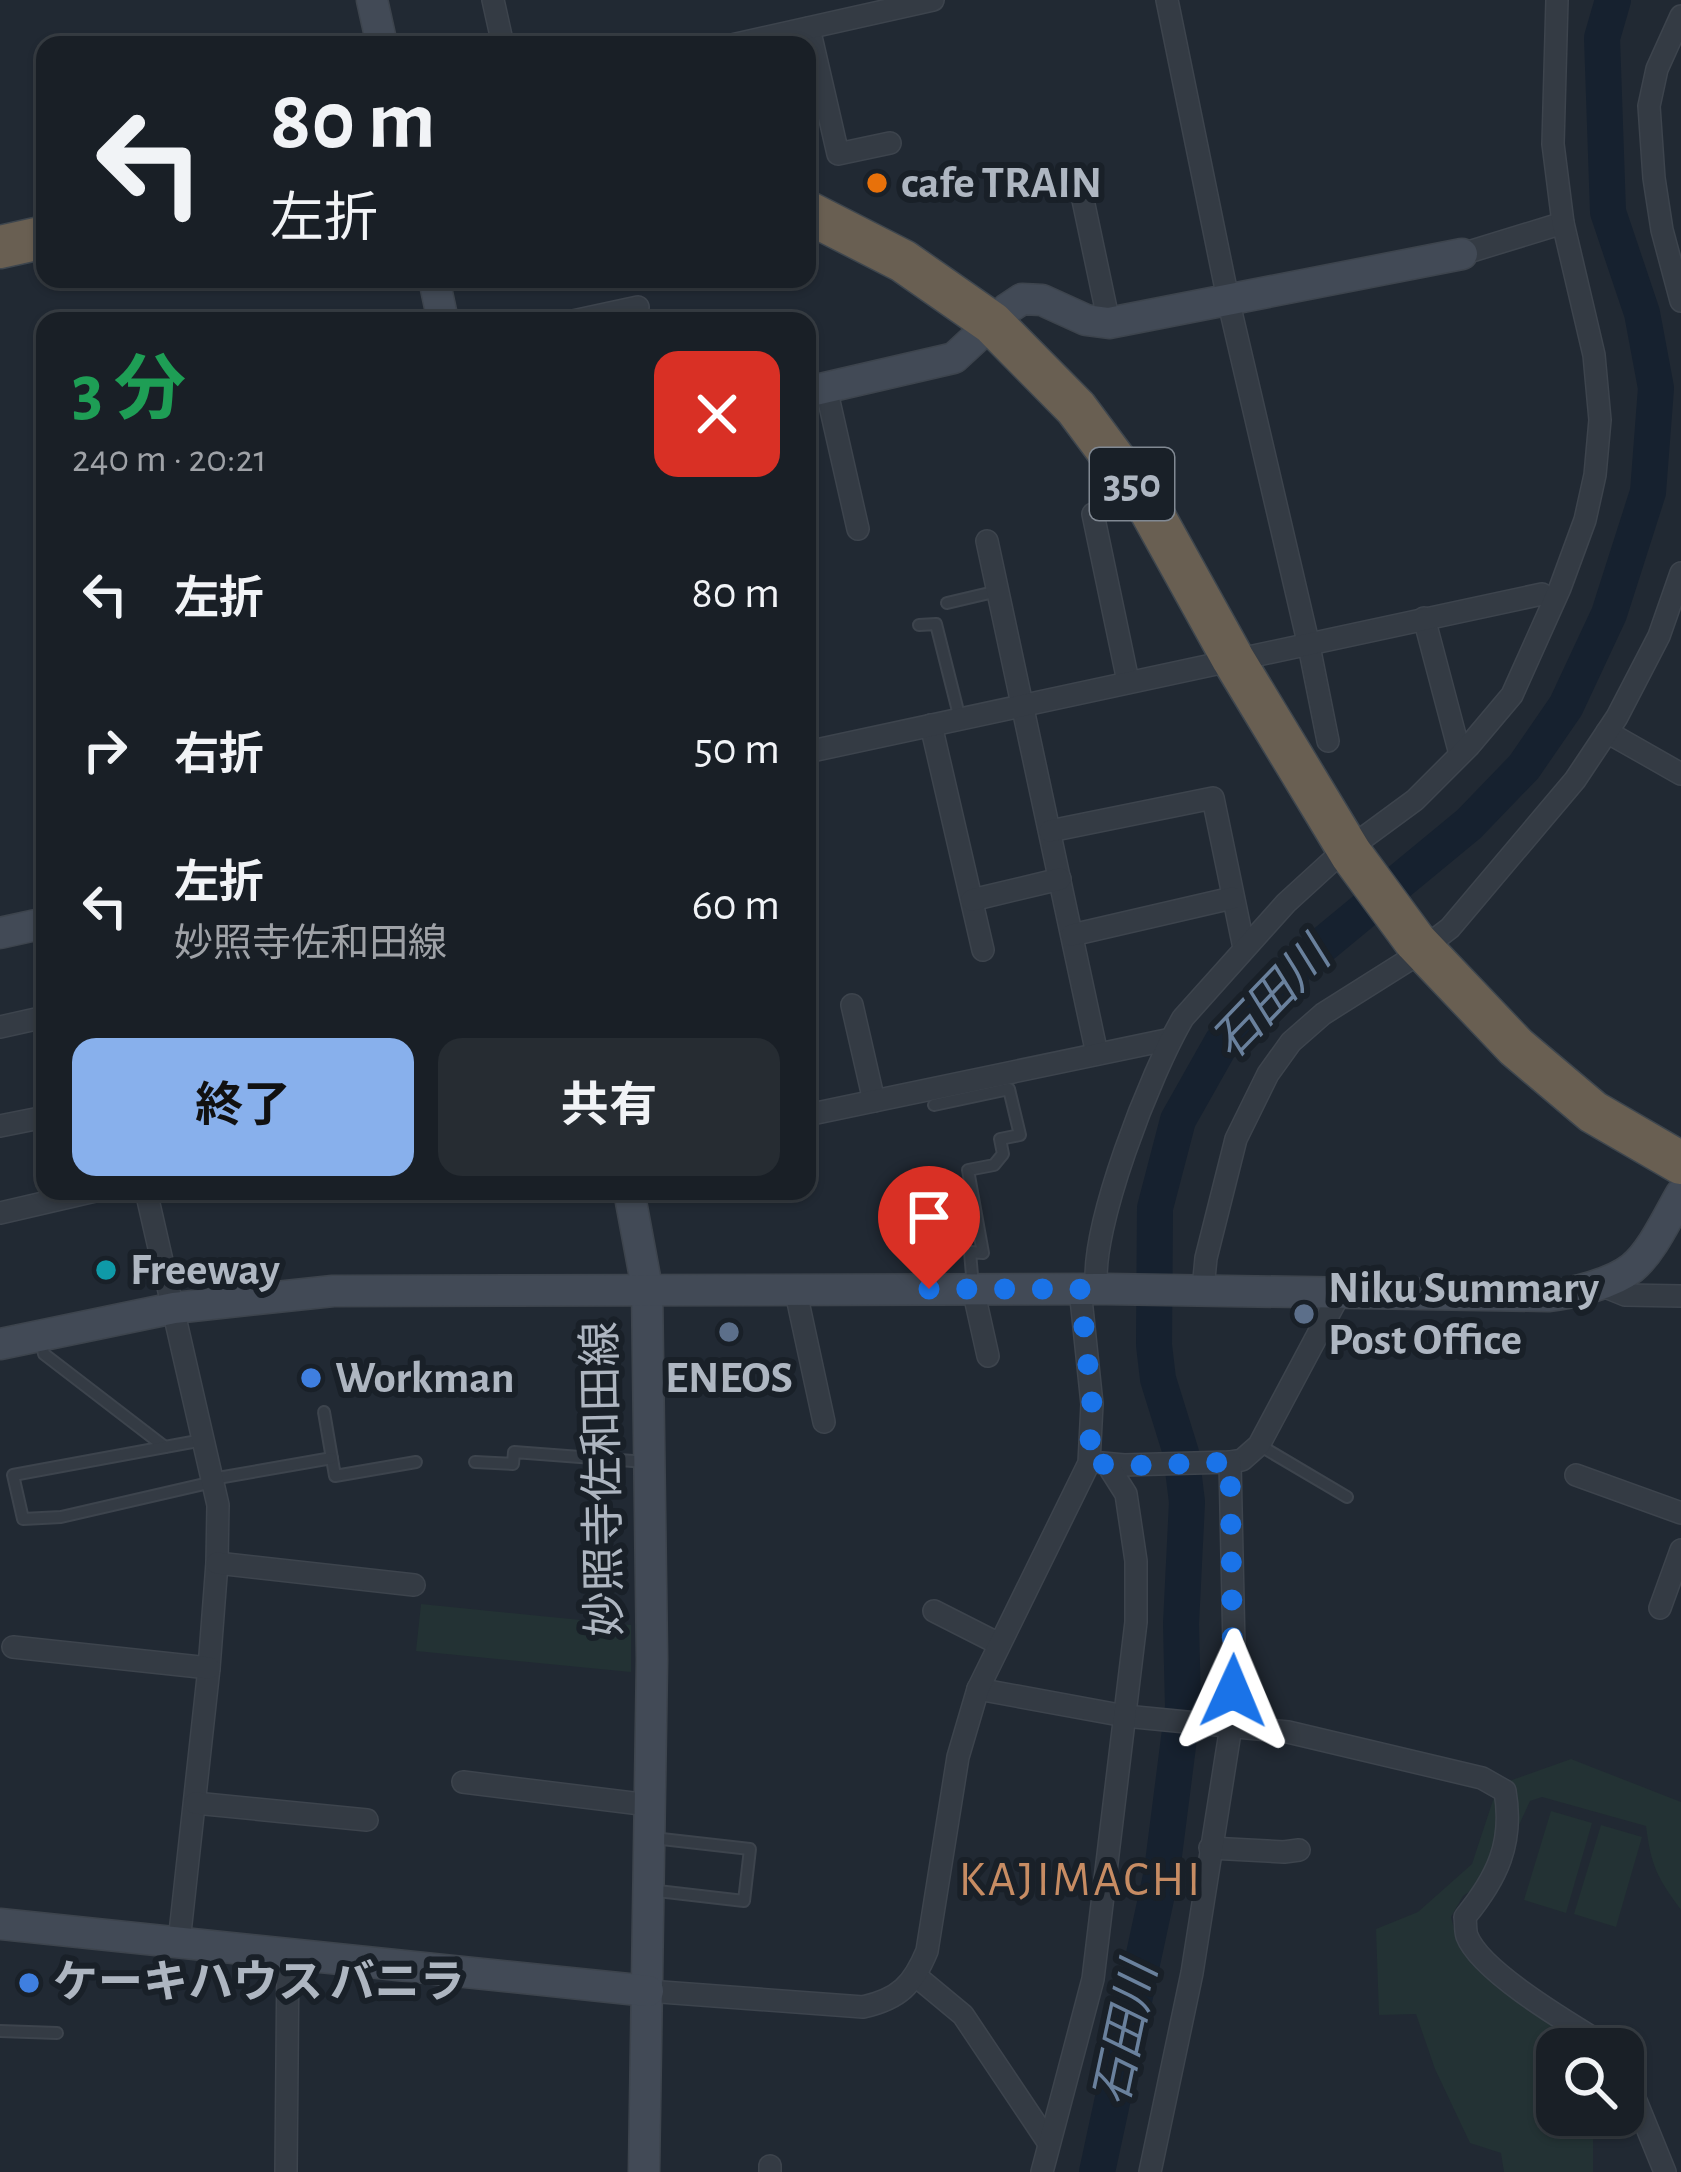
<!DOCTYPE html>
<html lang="ja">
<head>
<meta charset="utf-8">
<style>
	:root { --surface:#191f26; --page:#262c32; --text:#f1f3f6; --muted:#9fa2a7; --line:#373d43; --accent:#88b0ec }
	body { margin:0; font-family:"Alegreya Sans","Noto Sans JP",sans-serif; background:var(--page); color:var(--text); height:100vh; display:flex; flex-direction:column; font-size:45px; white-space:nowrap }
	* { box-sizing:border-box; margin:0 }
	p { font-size:39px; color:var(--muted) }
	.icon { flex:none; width:66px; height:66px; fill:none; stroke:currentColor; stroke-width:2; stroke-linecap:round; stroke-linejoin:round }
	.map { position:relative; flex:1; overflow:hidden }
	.side { position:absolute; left:36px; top:312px; width:780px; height:888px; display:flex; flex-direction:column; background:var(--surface); border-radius:24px; box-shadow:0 3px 9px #0004,0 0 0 3px var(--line) }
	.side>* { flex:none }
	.guide { position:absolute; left:36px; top:36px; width:780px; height:252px; border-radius:24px; box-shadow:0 3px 9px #0004,0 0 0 3px var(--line); background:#191f26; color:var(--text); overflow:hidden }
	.fabs { position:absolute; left:1536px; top:2028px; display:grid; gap:24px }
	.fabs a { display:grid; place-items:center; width:108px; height:108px; border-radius:24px; background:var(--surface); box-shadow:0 3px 9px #0004,0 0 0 3px var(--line); font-size:60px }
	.pin { position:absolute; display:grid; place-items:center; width:102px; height:102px; color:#fff; margin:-123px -51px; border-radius:50% 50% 50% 0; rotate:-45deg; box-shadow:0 0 12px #0007 }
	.pin .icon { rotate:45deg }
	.me { position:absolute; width:132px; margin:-66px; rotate:1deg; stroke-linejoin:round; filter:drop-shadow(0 0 9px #0008) }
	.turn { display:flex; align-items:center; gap:42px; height:252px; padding:0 36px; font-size:54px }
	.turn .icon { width:156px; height:156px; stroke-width:2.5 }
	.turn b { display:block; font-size:84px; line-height:102px }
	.round { display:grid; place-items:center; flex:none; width:126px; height:126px; border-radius:24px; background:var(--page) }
	.headline { display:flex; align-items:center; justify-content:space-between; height:204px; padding:0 36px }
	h1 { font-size:72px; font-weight:700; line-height:90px; color:#1e9e55 }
	.primary-button { display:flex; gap:24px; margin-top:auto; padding:24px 36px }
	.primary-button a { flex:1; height:138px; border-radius:24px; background:var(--accent); color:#111; font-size:48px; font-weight:700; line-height:138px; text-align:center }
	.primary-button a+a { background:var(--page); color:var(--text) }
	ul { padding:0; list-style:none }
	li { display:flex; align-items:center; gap:36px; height:156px; padding:0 36px }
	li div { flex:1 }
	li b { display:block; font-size:45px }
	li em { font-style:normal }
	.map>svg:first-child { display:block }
	.green { fill:#233234 }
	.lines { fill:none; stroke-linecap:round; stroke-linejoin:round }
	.river { stroke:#16212f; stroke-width:36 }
	.lane-casing { stroke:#3d444d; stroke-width:14 }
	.street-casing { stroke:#3d444d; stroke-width:24 }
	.secondary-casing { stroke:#3d444d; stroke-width:33 }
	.highway-casing { stroke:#3e464e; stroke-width:45 }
	.lane { stroke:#343b44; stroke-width:10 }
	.street { stroke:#343b44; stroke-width:21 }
	.secondary { stroke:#424a56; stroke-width:30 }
	.highway { stroke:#695f52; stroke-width:42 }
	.route { stroke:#1a73e8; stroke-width:21; stroke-dasharray:0 37.8 }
	.food-dot { fill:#e8710a; stroke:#192028; stroke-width:4.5 }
	.culture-dot { fill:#0f9aa8; stroke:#192028; stroke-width:4.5 }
	.service-dot { fill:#5c6f8a; stroke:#192028; stroke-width:4.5 }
	.shop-dot { fill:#3f7fe0; stroke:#192028; stroke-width:4.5 }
	.labels { text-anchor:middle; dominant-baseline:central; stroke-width:12; stroke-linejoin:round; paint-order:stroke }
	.shield { fill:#192028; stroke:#818993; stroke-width:3 }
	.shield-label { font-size:42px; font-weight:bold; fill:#aeb6c1 }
	.poi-label { font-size:45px; font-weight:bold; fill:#aeb6c1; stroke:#192028; text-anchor:start }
	.street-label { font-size:45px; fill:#aeb6c1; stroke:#192028 }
	.water-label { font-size:48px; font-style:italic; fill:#6a819d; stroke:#192028 }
	.neighbourhood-label { font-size:48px; letter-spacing:3px; fill:#c78c63; stroke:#192028 }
</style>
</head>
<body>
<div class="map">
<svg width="1681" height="2172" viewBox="0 0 1681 2172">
	<rect width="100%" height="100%" fill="#212933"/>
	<g class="green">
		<polygon points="421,1604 631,1625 631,1672 416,1651"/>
		<path d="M 1571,1759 L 1681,1802 L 1681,1910 C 1657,1877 1651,1866 1646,1826 L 1542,1797 L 1530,1801 L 1504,1858 L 1487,1879 L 1463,1896 L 1451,1917 L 1457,1940 L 1504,1981 L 1602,2049 L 1557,2049 L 1557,2115 L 1598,2115 L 1593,2133 L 1593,2172 L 1504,2172 L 1501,2153 L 1470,2143 L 1435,2069 L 1416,2014 L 1379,2015 L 1376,1929 L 1418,1912 L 1472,1864 L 1498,1785 Z"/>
		<polygon points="1551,1811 1592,1823 1566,1913 1524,1900"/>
		<polygon points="1601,1825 1642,1837 1616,1927 1574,1914"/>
	</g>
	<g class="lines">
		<polyline class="river" points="1097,2172 1162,1871 1183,1707 1181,1624 1187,1502 1181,1453 1158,1379 1154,1345 1155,1208 1178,1120 1222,1042 1291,971 1469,824 1524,767 1566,706 1609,614 1648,492 1656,388 1642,313 1608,212 1602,38 1613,0"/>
		<g class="lane-casing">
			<g id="lane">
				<polyline points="947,603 998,591"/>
				<polyline points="919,625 936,624 960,719"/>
				<polyline points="934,1105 1009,1089 1020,1135 1000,1139 1003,1154 994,1165 968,1170 983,1253 970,1252 973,1287"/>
				<polyline points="41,1339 44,1354 165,1447"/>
				<polyline points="324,1412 335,1476 416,1462"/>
				<polyline points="203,1440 13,1475 23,1519 61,1517 213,1482"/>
				<polyline points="1259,1445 1347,1497"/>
				<polyline points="475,1462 513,1464 514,1452 646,1462"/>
				<polyline points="212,1479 332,1458"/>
				<polyline points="649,1890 744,1901 750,1849 653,1838"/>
				<polyline points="0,2031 57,2033"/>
			</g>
		</g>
		<g class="street-casing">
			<g id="street">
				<polyline points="493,0 503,45"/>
				<polyline points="1167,0 1228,299 1309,646 1328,741"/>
				<polyline points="1681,16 1657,69 1649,106 1654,178 1662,230 1681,301"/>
				<polyline points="809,28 838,154 890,143"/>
				<polyline points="732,45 933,0"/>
				<polyline points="1079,181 1109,323"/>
				<polyline points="1462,254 1563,223"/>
				<polyline points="573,321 638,307"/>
				<polyline points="826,388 858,529"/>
				<polyline points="1093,514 1128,681"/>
				<polyline points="987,541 1097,1054"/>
				<polyline points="1424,618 1460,754"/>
				<polyline points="931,725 983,950"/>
				<polyline points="1607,732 1681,774"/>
				<polyline points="807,752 1542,594"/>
				<polyline points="1050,831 1213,798 1244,948"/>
				<polyline points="972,900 1060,879"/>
				<polyline points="1072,935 1232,898"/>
				<polyline points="852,1005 874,1101"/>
				<polyline points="0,1027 45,1017"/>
				<polyline points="807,1115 1171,1039"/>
				<polyline points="0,1126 45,1117"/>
				<polyline points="146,1191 218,1505 217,1563 209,1668 179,1942"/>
				<polyline points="0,1213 95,1191"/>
				<polyline points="1598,1284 1625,1295 1681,1296"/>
				<polyline points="795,1288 824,1422"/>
				<polyline points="973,1289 988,1356"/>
				<path d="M 1097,1289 C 1088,1231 1152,1070 1183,1018 L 1286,903 L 1332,861 L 1415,800 L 1469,746 L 1512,695 L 1560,588 L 1585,520 L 1595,475 L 1600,420 L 1594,355 L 1563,223 L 1553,144 L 1557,0"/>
				<polyline points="1203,1289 1206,1258 1236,1139 1268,1074 1291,1042 1323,1014 1407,961 1450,928 1575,780 1617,717 1659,636 1681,573"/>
				<polyline points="1102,1463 1124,1465 1230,1462 1242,1460 1259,1445 1340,1293"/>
				<polyline points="1576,1475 1681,1513"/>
				<polyline points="217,1563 414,1585"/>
				<polyline points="1660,1608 1681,1550"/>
				<polyline points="934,1611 999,1644"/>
				<polyline points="13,1647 209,1668"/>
				<path d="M 978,1689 L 1125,1716 L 1288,1732 L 1482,1778 L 1505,1791 C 1514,1843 1497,1878 1465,1917 C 1466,1924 1465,1930 1467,1936 C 1481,1973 1577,2028 1611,2049"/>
				<polyline points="463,1782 649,1805"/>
				<polyline points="195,1803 367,1820"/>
				<polyline points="1210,1848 1284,1852 1299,1850"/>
				<polyline points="916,1976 963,2015 1048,2142"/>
				<path d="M 648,1991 L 863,2007 C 899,1999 913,1985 927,1951 L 958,1757 L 978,1689 L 1089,1463 L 1092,1404 L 1080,1289"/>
				<polyline points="1623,2069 1665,2172"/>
				<polyline points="286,2172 288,1955"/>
				<polyline points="770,2172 770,2166"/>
				<polyline points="1042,2172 1093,1979 1136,1622 1136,1561 1126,1494 1107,1464"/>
				<polyline points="1150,2172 1192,1973 1231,1726 1234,1648 1230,1462"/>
			</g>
		</g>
		<g class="secondary-casing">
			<g id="secondary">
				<polyline points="372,0 382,45"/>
				<polyline points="434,279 443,321"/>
				<polyline points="807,392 954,358 1007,309 1022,299 1042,300 1086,320 1109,323 1462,254"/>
				<polyline points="0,933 45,923"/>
				<polyline points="629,1191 647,1288 652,1659 644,2172"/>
				<path d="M 0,1344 L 174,1308 L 333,1291 L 1106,1289 L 1548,1296 C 1573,1293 1612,1284 1632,1268 C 1652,1252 1668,1216 1681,1194"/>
				<polyline points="0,1924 648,1991"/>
			</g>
		</g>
		<g class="highway-casing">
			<g id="highway">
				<polyline points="807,212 903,261 992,323 1076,408 1146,502 1233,659 1351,854 1415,941 1516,1047 1593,1112 1681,1163"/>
				<polyline points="0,247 45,237"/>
			</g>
		</g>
		<use href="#lane" class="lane"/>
		<use href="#street" class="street"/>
		<use href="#secondary" class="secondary"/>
		<use href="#highway" class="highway"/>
	</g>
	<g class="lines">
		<polyline class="route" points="929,1289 1080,1289 1092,1404 1089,1463 1124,1466 1230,1462 1233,1691"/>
	</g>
	<circle class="food-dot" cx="877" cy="183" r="12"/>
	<circle class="culture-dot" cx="106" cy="1270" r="12"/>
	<g class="service-dot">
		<circle cx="1304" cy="1314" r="12"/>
		<circle cx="729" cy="1332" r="12"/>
	</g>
	<g class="shop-dot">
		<circle cx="311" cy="1378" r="12"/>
		<circle cx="29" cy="1983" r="12"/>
	</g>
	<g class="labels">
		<rect class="shield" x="1090" y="448" width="84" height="72" rx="9"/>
		<g class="shield-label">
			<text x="1132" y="484">350</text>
		</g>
		<g class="poi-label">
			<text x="901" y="183">cafe TRAIN</text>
			<text x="130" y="1270">Freeway</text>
			<text x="1328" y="1288">Niku Summary<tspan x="1328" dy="52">Post Office</tspan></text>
			<text x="335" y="1378">Workman</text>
			<text x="729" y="1378" text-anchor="middle">ENEOS</text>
			<text x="53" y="1983">ケーキハウス バニラ</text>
		</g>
		<g class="street-label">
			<text transform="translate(604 1479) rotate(-91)">妙照寺佐和田線</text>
		</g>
		<g class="water-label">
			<text transform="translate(1272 1000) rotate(-46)">石田川</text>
			<text transform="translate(1127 2034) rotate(-78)">石田川</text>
		</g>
		<g class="neighbourhood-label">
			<text x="1081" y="1881">KAJIMACHI</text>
		</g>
	</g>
</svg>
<div class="fabs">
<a><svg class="icon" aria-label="search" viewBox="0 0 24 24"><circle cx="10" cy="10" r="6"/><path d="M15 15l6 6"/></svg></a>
</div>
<div class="pin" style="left:929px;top:1289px;background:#d93025"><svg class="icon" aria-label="arrive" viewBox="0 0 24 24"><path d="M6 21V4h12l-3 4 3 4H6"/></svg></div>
<svg class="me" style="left:1233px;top:1691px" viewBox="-20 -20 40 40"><path d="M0-17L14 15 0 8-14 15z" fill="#1a73e8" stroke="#fff" stroke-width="4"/></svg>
<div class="guide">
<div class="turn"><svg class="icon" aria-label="left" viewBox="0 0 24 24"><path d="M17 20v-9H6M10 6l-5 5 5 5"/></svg><div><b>80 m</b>左折</div></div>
</div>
<section class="side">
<div class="headline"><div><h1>3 分</h1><p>240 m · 20:21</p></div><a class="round" style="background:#d93025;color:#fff"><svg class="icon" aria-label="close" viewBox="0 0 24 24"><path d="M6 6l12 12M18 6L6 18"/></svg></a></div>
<ul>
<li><svg class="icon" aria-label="left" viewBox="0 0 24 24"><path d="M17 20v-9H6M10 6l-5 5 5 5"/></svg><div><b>左折</b></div><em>80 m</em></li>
<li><svg class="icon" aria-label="right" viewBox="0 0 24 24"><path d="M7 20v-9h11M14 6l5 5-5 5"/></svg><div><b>右折</b></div><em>50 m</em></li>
<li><svg class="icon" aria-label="left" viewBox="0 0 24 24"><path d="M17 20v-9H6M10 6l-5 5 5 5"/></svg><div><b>左折</b><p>妙照寺佐和田線</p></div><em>60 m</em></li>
</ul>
<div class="primary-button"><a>終了</a><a>共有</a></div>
</section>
</div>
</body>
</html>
